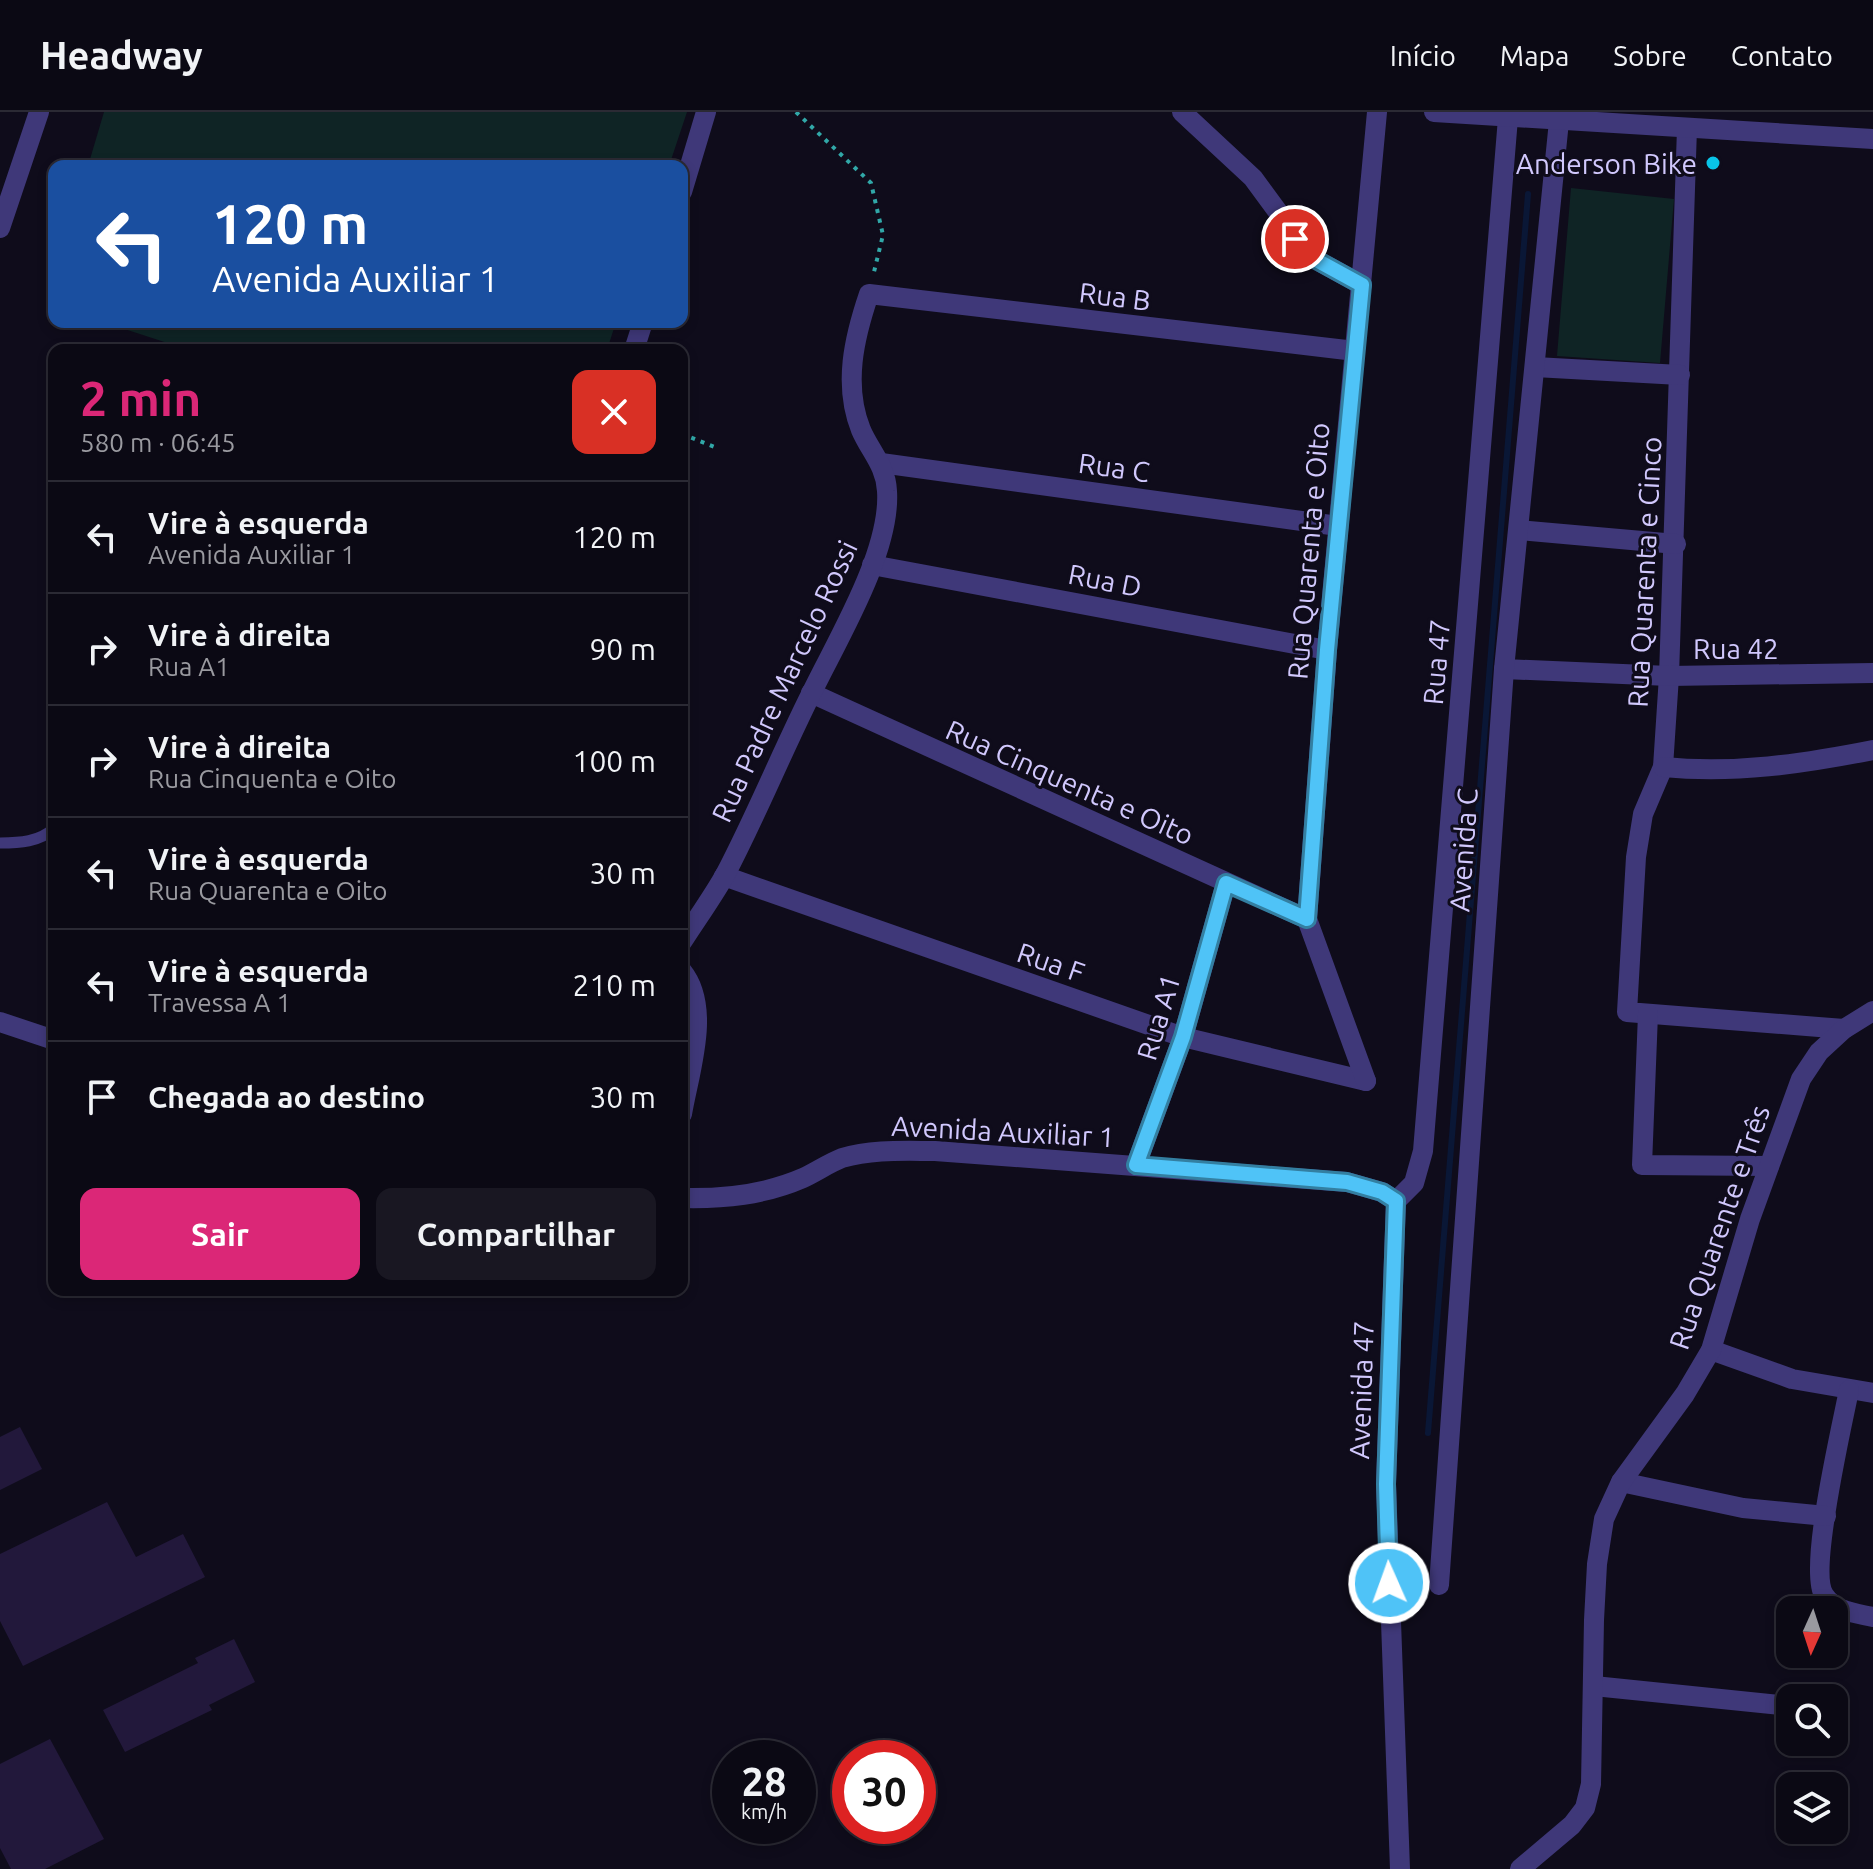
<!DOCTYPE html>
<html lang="pt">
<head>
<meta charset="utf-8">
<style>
	:root { --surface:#0b0914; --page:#191722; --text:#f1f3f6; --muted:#9a9aa0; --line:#2b2a34; --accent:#db2777 }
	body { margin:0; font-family:Ubuntu,sans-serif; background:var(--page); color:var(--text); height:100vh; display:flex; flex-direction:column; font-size:30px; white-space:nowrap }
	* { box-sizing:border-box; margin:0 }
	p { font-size:26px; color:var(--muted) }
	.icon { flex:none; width:44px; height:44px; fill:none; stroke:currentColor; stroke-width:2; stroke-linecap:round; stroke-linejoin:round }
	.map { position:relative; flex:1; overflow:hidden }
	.drawer { position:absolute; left:48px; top:232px; width:640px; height:952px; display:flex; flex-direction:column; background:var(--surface); border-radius:16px; box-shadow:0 4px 12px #0003,0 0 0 2px var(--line) }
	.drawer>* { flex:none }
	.guide { position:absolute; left:48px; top:48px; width:640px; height:168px; border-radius:16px; box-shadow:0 4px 12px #0003,0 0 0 2px var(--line); background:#1a4fa0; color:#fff; overflow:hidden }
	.needle { width:52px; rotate:183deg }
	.fabs { position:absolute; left:1776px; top:1484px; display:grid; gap:16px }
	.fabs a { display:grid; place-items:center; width:72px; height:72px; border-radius:16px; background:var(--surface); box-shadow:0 4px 12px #0003,0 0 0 2px var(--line); font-size:40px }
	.speed { position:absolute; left:712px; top:1628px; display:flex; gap:16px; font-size:40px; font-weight:700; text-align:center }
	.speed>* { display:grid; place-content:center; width:104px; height:104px; border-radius:50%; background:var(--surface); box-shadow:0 4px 12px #0003,0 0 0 2px var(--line); line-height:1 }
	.speed small { font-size:20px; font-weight:400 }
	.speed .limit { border:12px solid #d22; background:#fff; color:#111 }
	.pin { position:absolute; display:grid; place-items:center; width:68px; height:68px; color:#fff; margin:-34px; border:4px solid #fff; border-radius:50%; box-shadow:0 2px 8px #0007 }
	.me { position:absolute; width:88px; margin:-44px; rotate:358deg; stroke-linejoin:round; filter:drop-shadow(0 0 6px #0008) }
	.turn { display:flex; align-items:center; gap:28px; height:168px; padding:0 32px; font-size:36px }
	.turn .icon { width:104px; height:104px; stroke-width:2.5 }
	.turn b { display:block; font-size:56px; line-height:68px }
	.round { display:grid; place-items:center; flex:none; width:84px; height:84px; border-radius:16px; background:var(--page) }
	.headline { display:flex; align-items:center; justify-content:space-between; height:136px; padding:0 32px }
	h1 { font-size:48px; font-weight:600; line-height:60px; color:var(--accent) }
	.button { display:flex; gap:16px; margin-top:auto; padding:16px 32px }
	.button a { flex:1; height:92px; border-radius:16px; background:var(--accent); color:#fff; font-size:32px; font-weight:600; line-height:92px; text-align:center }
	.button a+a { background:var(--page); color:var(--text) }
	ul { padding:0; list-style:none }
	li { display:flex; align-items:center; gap:24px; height:112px; padding:0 32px; border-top:2px solid var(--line) }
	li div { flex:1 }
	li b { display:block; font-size:30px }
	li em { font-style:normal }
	header { display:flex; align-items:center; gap:48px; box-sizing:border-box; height:112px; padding:0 40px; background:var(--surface); border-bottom:2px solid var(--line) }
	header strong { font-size:38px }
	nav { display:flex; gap:44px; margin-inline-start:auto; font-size:28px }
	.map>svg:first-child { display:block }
	.green { fill:#0f2425 }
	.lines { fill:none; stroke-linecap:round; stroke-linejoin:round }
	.stream { stroke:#0a1736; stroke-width:6 }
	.building { fill:#22183b }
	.path { stroke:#31a8a8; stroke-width:4; stroke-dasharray:4 6; stroke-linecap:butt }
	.service { stroke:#3f3879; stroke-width:11 }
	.minor { stroke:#3f3879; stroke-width:20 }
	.tertiary { stroke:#3f3879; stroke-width:20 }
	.route-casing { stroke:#337fa1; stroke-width:20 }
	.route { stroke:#4fc3f7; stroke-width:14 }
	.poi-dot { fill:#09c4e8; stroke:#0f0c1b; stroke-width:3 }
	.labels { text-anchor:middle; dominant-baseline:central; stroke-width:6; stroke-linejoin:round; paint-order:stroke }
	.poi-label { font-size:28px; fill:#d1c8fd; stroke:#0f0c1b; text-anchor:end }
	.street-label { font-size:28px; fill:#d1c8fd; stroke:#0f0c1b }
</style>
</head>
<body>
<header>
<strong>Headway</strong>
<nav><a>Início</a><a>Mapa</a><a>Sobre</a><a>Contato</a></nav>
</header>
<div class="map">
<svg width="1873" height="1757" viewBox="0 0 1873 1757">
	<rect width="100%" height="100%" fill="#0f0c1b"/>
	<g class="green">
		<polygon points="104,0 687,0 669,54 88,54"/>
		<polygon points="1571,76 1674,87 1660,251 1557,244"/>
		<polygon points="103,210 616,210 607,238 189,238"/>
	</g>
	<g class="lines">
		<polyline class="stream" points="1428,1321 1528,82"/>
	</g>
	<g class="building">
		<polygon points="20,1315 42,1357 0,1378 0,1325"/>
		<polygon points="107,1390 136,1445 183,1422 205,1465 23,1554 0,1509 0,1442"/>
		<polygon points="234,1527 255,1570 209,1593 212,1598 125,1640 103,1598 198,1551 195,1546"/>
		<polygon points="50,1627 104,1727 45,1757 11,1757 0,1736 0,1652"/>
	</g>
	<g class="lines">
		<g class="path">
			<polyline points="796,0 871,71 883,123 873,164"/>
			<polyline points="682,322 717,336"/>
		</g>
		<path class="service" d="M 0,731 C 19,731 40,730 54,716"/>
		<g class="minor">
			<polyline points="1182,0 1253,66 1311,145 1362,173"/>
			<polyline points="1687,16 1669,564 1663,655 1643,702 1636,745 1627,900 1844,917"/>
			<polyline points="682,80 706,0"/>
			<polyline points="0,116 39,0"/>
			<polyline points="634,238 643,210"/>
			<polyline points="1535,255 1680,263"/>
			<polyline points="881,351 1338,414"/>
			<polyline points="1519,418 1676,432"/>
			<polyline points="872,453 1327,538"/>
			<polyline points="1504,557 1669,564 1873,561"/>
			<polyline points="811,581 1307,807"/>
			<path d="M 1663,655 C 1735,662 1802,652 1873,638"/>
			<polyline points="724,764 1183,925 1366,969"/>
			<path d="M 682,830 C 696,808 712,786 725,763 C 756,704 781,642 811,582 C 837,528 891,440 887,379 C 886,354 870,339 861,318 C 843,273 854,226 869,182 L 1355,239"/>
			<path d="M 682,859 C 712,896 689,960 682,1002"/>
			<polyline points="1648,902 1642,1053 1769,1054"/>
			<polyline points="0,910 54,928"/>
			<polyline points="1366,969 1307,807 1327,538 1377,0"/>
			<polyline points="1136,1053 1183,925 1226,771"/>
			<path d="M 682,1086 C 724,1087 764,1083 803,1066 C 816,1060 829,1051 842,1046 C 872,1037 905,1039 935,1039 L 1347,1070 L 1382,1080 L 1396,1089"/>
			<polyline points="1396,1089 1414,1071 1423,1039 1508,6"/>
			<polyline points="1396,1089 1386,1372 1400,1757"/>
			<polyline points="1711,1238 1792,1267 1873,1281"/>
			<path d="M 1849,1278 C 1842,1314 1808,1458 1824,1483 C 1835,1500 1855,1501 1873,1505"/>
			<polyline points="1621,1370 1743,1396 1826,1404"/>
			<polyline points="1439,1473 1504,557 1559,9"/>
			<polyline points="1594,1574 1790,1594"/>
			<polyline points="1520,1757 1572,1713 1585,1696 1591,1672 1594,1508 1597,1452 1604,1407 1621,1370 1685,1282 1711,1238 1750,1107 1801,967 1819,940 1844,917 1873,899"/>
		</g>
		<polyline class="tertiary" points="1434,0 1873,27"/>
	</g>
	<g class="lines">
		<g class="route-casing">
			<polyline id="route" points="1295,127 1311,145 1362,173 1327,538 1307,807 1226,771 1183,925 1136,1053 1347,1070 1382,1080 1396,1089 1386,1372 1389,1471"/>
		</g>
		<use href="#route" class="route"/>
	</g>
	<circle class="poi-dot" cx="1713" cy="51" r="8"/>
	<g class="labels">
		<g class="poi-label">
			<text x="1697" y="51">Anderson Bike</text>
		</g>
		<g class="street-label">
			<text transform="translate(1115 184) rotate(7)">Rua B</text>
			<text transform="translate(1114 355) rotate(8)">Rua C</text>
			<text transform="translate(1308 439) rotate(-85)">Rua Quarenta e Oito</text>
			<text transform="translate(1644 460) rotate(-87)">Rua Quarenta e Cinco</text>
			<text transform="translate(1105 468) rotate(11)">Rua D</text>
			<text x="1736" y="536">Rua 42</text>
			<text transform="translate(1436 550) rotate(-85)">Rua 47</text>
			<text transform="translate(784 569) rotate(-65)">Rua Padre Marcelo Rossi</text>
			<text transform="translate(1070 670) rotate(24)">Rua Cinquenta e Oito</text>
			<text transform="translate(1463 738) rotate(-86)">Avenida C</text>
			<text transform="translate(1051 850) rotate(19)">Rua F</text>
			<text transform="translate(1158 905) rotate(-73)">Rua A1</text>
			<text transform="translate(1003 1019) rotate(3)">Avenida Auxiliar 1</text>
			<text transform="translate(1719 1115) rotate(-71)">Rua Quarente e Três</text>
			<text transform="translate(1361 1278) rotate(-88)">Avenida 47</text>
		</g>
	</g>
</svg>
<div class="fabs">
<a><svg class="needle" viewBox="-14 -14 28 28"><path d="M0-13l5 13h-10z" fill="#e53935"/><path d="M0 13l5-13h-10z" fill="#9a9aa0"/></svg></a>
<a><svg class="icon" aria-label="search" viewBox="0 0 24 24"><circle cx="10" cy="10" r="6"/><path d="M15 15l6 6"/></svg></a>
<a><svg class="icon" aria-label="layers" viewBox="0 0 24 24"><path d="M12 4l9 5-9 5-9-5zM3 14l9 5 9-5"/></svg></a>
</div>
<div class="speed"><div>28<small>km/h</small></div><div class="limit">30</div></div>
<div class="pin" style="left:1295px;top:127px;background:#d93025"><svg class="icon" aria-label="arrive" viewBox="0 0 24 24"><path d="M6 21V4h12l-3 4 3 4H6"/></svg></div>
<svg class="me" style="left:1389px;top:1471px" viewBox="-20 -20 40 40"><circle r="17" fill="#4fc3f7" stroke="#fff" stroke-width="3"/><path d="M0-11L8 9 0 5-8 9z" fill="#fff"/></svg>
<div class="guide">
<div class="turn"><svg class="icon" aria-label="left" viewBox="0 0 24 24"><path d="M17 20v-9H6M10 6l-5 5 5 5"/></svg><div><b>120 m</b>Avenida Auxiliar 1</div></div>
</div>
<section class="drawer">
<div class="headline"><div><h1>2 min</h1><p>580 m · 06:45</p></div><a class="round" style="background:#d93025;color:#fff"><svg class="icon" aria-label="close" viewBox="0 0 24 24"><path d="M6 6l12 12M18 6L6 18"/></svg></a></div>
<ul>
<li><svg class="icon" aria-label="left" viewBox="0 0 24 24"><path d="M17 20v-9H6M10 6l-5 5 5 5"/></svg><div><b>Vire à esquerda</b><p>Avenida Auxiliar 1</p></div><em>120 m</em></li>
<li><svg class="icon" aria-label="right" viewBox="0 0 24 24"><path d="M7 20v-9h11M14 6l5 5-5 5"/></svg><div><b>Vire à direita</b><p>Rua A1</p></div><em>90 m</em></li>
<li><svg class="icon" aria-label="right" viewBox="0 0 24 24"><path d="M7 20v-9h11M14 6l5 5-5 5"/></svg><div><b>Vire à direita</b><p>Rua Cinquenta e Oito</p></div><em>100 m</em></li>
<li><svg class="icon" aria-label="left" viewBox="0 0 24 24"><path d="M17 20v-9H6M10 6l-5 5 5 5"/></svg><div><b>Vire à esquerda</b><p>Rua Quarenta e Oito</p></div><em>30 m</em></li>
<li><svg class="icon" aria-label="left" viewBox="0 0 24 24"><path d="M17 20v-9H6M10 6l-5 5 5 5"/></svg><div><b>Vire à esquerda</b><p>Travessa A 1</p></div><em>210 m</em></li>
<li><svg class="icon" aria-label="arrive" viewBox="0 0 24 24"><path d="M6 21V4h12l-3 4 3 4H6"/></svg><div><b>Chegada ao destino</b></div><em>30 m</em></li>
</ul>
<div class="button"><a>Sair</a><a>Compartilhar</a></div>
</section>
</div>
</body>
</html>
